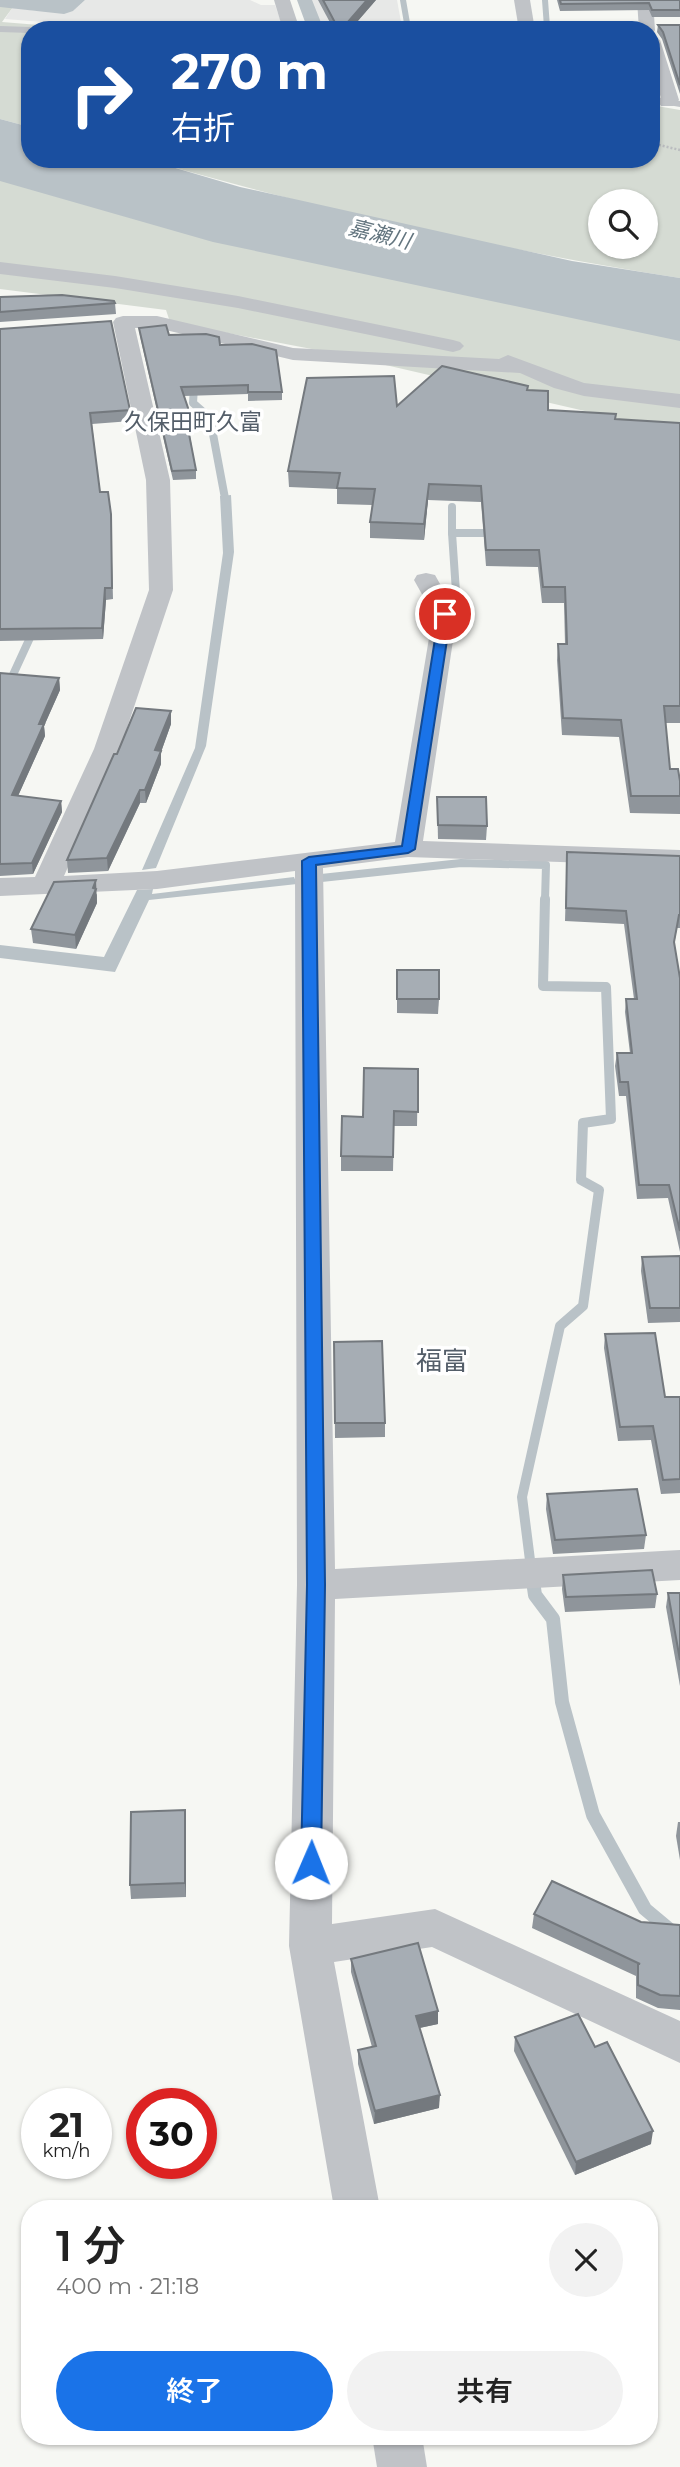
<!DOCTYPE html>
<html lang="ja">
<head>
<meta charset="utf-8">
<style>
	:root { --surface:#fff; --page:#f2f2f2; --text:#222; --muted:#767676; --accent:#1a73e8 }
	body { margin:0; font-family:Montserrat,"Noto Sans JP",sans-serif; background:var(--page); color:var(--text); height:100vh; display:flex; flex-direction:column; font-size:26px; white-space:nowrap }
	* { box-sizing:border-box; margin:0 }
	p { font-size:23px; color:var(--muted) }
	.icon { flex:none; width:38px; height:38px; fill:none; stroke:currentColor; stroke-width:2; stroke-linecap:round; stroke-linejoin:round }
	.map { position:relative; flex:1; overflow:hidden }
	.side { position:absolute; left:21px; top:2200px; width:637px; height:245px; display:flex; flex-direction:column; background:var(--surface); border-radius:28px; box-shadow:0 2px 5px #0004 }
	.side>* { flex:none }
	.banner { position:absolute; left:21px; top:21px; width:639px; height:147px; border-radius:28px; box-shadow:0 2px 5px #0004; background:#1a4fa0; color:#fff; overflow:hidden }
	.controls { position:absolute; left:588px; top:189px; display:grid; gap:14px }
	.controls a { display:grid; place-items:center; width:70px; height:70px; border-radius:50%; background:var(--surface); box-shadow:0 2px 5px #0004; font-size:35px }
	.speed { position:absolute; left:21px; top:2088px; display:flex; gap:14px; font-size:35px; font-weight:700; text-align:center }
	.speed>* { display:grid; place-content:center; width:91px; height:91px; border-radius:50%; background:var(--surface); box-shadow:0 2px 5px #0004; line-height:1 }
	.speed small { font-size:18px; font-weight:400 }
	.speed .limit { border:10px solid #d22; background:#fff; color:#111 }
	.pin { position:absolute; display:grid; place-items:center; width:60px; height:60px; color:#fff; margin:-30px; border:4px solid #fff; border-radius:50%; box-shadow:0 2px 7px #0007 }
	.me { position:absolute; width:77px; margin:-38px; rotate:1deg; stroke-linejoin:round; filter:drop-shadow(0 0 5px #0008) }
	.turn { display:flex; align-items:center; gap:24px; height:147px; padding:0 35px; font-size:32px }
	.turn .icon { width:91px; height:91px; stroke-width:2.5 }
	.turn b { display:block; font-size:49px; line-height:60px }
	.round { display:grid; place-items:center; flex:none; width:74px; height:74px; border-radius:37px; background:var(--page) }
	.headline { display:flex; align-items:center; justify-content:space-between; height:119px; padding:0 35px }
	h1 { font-size:42px; font-weight:600; line-height:52px }
	.button { display:flex; gap:14px; margin-top:auto; padding:14px 35px }
	.button a { flex:1; height:80px; border-radius:42px; background:var(--accent); color:#fff; font-size:28px; font-weight:600; line-height:80px; text-align:center }
	.button a+a { background:var(--page); color:var(--text) }
	.map>svg:first-child { display:block }
	.built { fill:#e7e8e7 }
	.green { fill:#d5dbd3; fill-rule:evenodd }
	.water { fill:#b9c2c7 }
	.lines { fill:none; stroke-linecap:round; stroke-linejoin:round }
	.stream-far3 { stroke:#b9c2c7; stroke-width:6 }
	.stream-far2 { stroke:#b9c2c7; stroke-width:8 }
	.stream-far1 { stroke:#b9c2c7; stroke-width:10 }
	.stream { stroke:#b9c2c7; stroke-width:14 }
	.path { stroke:#babcbf; stroke-width:2.5; stroke-dasharray:2 2; stroke-linecap:butt }
	.lane { fill:#c0c3c7; fill-rule:evenodd }
	.street { fill:#c0c3c7; fill-rule:evenodd }
	.wall { fill:#8f959b }
	.shaded-wall { fill:#74797e }
	.building { fill:#a6adb4; stroke:#74797e; stroke-width:2 }
	.route { fill:#1a73e8; stroke:#114b97; stroke-width:2 }
	.labels { text-anchor:middle; dominant-baseline:central; stroke-width:7; stroke-linejoin:round; paint-order:stroke }
	.far-water-label { font-size:21px; font-style:italic; fill:#63757f; stroke:#fff }
	.far-quarter-label { font-size:23px; fill:#545e69; stroke:#fff }
	.neighbourhood-label { font-size:26px; fill:#545e69; stroke:#fff }
</style>
</head>
<body>
<div class="map">
<svg width="680" height="2467" viewBox="0 0 680 2467">
	<rect width="100%" height="100%" fill="#f6f7f3"/>
	<g class="built">
		<polygon points="85,0 250,0 261,5 275,5 284,30 145,30 5,19 13,7 36,11 73,11"/>
		<polygon points="303,0 397,0 401,22 316,27"/>
	</g>
	<g class="green">
		<polygon points="0,7 13,7 2,22 101,30 30,30 30,127 0,119"/>
		<path d="M 651,105 L 680,110 L 680,278 C 500,250 320,210 145,159 L 651,159 ZM 600,201 L 646,201 L 646,247 L 600,247 Z"/>
		<polygon points="0,166 680,333 680,433 338,354 170,322 166,310 0,289"/>
	</g>
	<g class="water">
		<polygon points="0,0 85,0 73,11 64,14 0,7"/>
		<polygon points="297,0 312,0 322,25 515,25 516,28 308,30"/>
		<polygon points="0,119 30,127 30,159 145,159 240,187 572,261 680,278 680,341 213,242 0,181"/>
		<polygon points="231,495 234,552 206,746 156,868 142,870 195,748 223,553 220,496"/>
		<polygon points="294,877 297,884 149,900 115,972 0,958 0,945 104,957 137,890 153,889 152,894"/>
	</g>
	<g class="lines">
		<g class="stream-far3">
			<polyline points="403,0 407,23"/>
			<polyline points="545,0 547,27"/>
			<polyline points="194,389 194,384"/>
		</g>
		<g class="stream-far2">
			<polyline points="194,387 193,403 210,418 227,509"/>
			<polyline points="452,507 452,533"/>
			<polyline points="454,628 456,592 452,533 498,533"/>
			<polyline points="0,703 34,629"/>
			<polyline points="312,879 461,863 546,865 545,900"/>
		</g>
		<polyline class="stream-far1" points="532,1576 522,1497 560,1326 583,1306 599,1190 581,1180 583,1123 611,1119 606,987 543,986 545,899"/>
		<polyline class="stream" points="532,1574 535,1595 553,1619 562,1702 593,1815 645,1909 676,1935 680,1934"/>
		<polyline class="path" points="651,143 680,150"/>
		<g class="lane">
			<polygon points="0,26 30,27 34,30 30,30 30,33 0,32"/>
			<polygon points="651,96 680,101 680,107 651,102"/>
		</g>
		<g class="street">
			<polygon points="274,0 290,0 300,30 283,30"/>
			<polygon points="514,0 530,0 535,30 519,30"/>
			<polygon points="637,0 653,0 655,30 653,34 651,30 639,30"/>
			<polygon points="651,35 660,40 679,100 673,106 661,106 658,102 661,98 651,67"/>
			<polygon points="0,262 115,276 238,296 453,340 460,342 464,346 460,350 453,352 238,308 115,288 0,274"/>
			<polygon points="123,316 157,316 293,348 499,359 508,355 584,383 680,394 680,408 584,396 554,388 520,373 293,360 157,328 135,328 170,480 173,590 120,749 64,876 157,871 395,842 433,614 414,580 417,575 426,573 435,575 457,614 423,841 680,850 680,866 408,857 323,868 335,1569 680,1550 680,1580 335,1599 332,1924 435,1909 680,2021 680,2063 432,1947 334,1962 380,2208 334,2208 289,1946 297,1585 295,871 157,889 0,896 0,878 35,877 94,749 149,590 146,480 113,322 116,318"/>
			<polygon points="372,2436 422,2436 427,2467 377,2467"/>
		</g>
	</g>
	<g class="wall">
		<polygon points="318,0 376,0 350,30 334,30"/>
		<polygon points="557,0 680,0 680,17 652,17 649,10 560,11"/>
		<polygon points="658,25 680,25 680,94 662,39 657,32"/>
		<polygon points="0,297 115,303 116,314 0,322"/>
		<polygon points="139,328 220,345 282,392 282,400 248,401 248,394 184,396 189,430 196,470 196,479 173,480 140,336"/>
		<polygon points="0,329 130,410 131,421 92,424 100,492 111,514 111,525 113,599 106,600 103,639 0,641"/>
		<polygon points="528,390 548,410 615,419 680,423 680,723 665,723 670,769 680,781 680,814 630,813 619,737 562,735 557,660 558,644 565,644 564,603 542,603 538,567 486,566 481,502 428,500 424,540 370,538 370,522 372,505 337,504 337,489 289,487 288,471 397,406"/>
		<polygon points="0,673 59,678 60,690 44,726 45,736 18,796 61,801 62,812 33,874 0,876"/>
		<polygon points="171,711 171,724 161,752 161,764 146,803 140,803 108,871 68,873 67,860 117,754"/>
		<polygon points="437,797 487,826 486,840 438,839"/>
		<polygon points="567,852 680,856 680,928 677,928 674,945 680,978 680,1252 668,1198 637,1199 626,1096 619,1096 615,1066 617,1053 630,1053 625,1012 626,999 634,999 624,924 565,921"/>
		<polygon points="97,894 97,903 76,949 33,943 31,929"/>
		<polygon points="397,970 439,999 438,1014 397,1013"/>
		<polygon points="418,1069 417,1126 394,1126 393,1171 341,1171 341,1156 363,1117"/>
		<polygon points="680,1256 680,1322 648,1323 641,1271 642,1257"/>
		<polygon points="605,1334 665,1397 680,1397 680,1493 661,1494 651,1440 618,1441 604,1348"/>
		<polygon points="334,1342 385,1423 385,1437 335,1438"/>
		<polygon points="547,1494 646,1535 644,1549 553,1554 546,1509"/>
		<polygon points="563,1575 657,1594 655,1608 565,1612 562,1589"/>
		<polygon points="668,1593 680,1593 680,1686 666,1607"/>
		<polygon points="678,1822 680,1822 680,1860 676,1836"/>
		<polygon points="186,1824 186,1897 131,1899 130,1885"/>
		<polygon points="534,1914 680,1925 680,2010 658,2008 636,1998 636,1976 532,1928"/>
		<polygon points="351,1959 438,2024 419,2028 439,2108 374,2124 358,2064 358,2050 372,2047 351,1972"/>
		<polygon points="515,2037 595,2047 651,2144 575,2175 514,2051"/>
	</g>
	<g class="shaded-wall">
		<polygon points="367,0 376,0 350,30 341,30"/>
		<polygon points="429,484 428,500 424,540 424,524"/>
		<polygon points="105,588 106,600 103,639 102,628"/>
		<polygon points="59,678 60,690 44,726 45,736 13,807 12,795 39,724"/>
		<polygon points="171,711 171,724 161,752 161,764 146,803 145,790 155,750"/>
		<polygon points="140,790 140,803 108,871 107,858"/>
		<polygon points="61,801 62,812 33,874 32,863"/>
		<polygon points="96,880 97,903 76,949 75,935"/>
		<polygon points="185,1810 186,1824 186,1897 185,1883"/>
		<polygon points="438,2011 438,2024 415,2029 416,2016"/>
		<polygon points="440,2095 439,2108 374,2124 375,2111"/>
		<polygon points="653,2131 651,2144 575,2175 576,2162"/>
	</g>
	<g class="building">
		<polygon points="323,0 367,0 341,30 339,30"/>
		<polygon points="560,0 680,0 680,10 652,10 649,3 561,4"/>
		<polygon points="658,25 680,25 680,85 663,32"/>
		<polygon points="62,295 114,301 115,303 0,312 0,297"/>
		<polygon points="111,321 130,410 90,413 100,492 108,492 111,514 112,588 105,588 102,628 0,629 0,329"/>
		<polygon points="166,325 169,335 206,334 219,337 220,345 252,344 276,350 282,392 248,392 248,385 181,387 188,408 188,429 196,470 172,471 139,328"/>
		<polygon points="442,366 528,386 527,390 548,391 548,410 616,414 615,419 680,423 680,706 664,706 670,769 678,769 680,781 680,796 631,796 621,720 563,718 558,644 567,644 565,587 543,587 539,550 486,550 481,486 429,484 424,524 370,522 375,489 337,488 340,473 288,471 307,378 394,376 397,406"/>
		<polygon points="0,673 59,678 39,724 44,724 12,795 61,801 32,863 0,864"/>
		<polygon points="136,708 171,711 155,750 161,751 145,790 140,790 107,858 67,860 114,754 117,754"/>
		<polygon points="437,797 486,797 487,826 438,825"/>
		<polygon points="567,852 680,856 680,915 679,915 674,942 680,978 680,1231 669,1185 639,1185 628,1082 620,1082 617,1053 632,1053 626,999 637,999 626,911 566,908"/>
		<polygon points="96,880 93,888 96,889 75,935 31,929 54,882"/>
		<rect x="397" y="970" width="42" height="29"/>
		<polygon points="364,1068 418,1069 418,1112 394,1111 393,1157 341,1156 342,1116 363,1117"/>
		<polygon points="680,1256 680,1308 650,1308 642,1257"/>
		<polygon points="655,1333 665,1397 680,1397 680,1479 663,1480 653,1426 620,1427 605,1334"/>
		<polygon points="382,1341 385,1423 335,1423 334,1342"/>
		<polygon points="637,1489 646,1535 555,1540 547,1494"/>
		<polygon points="652,1570 657,1594 566,1597 563,1575"/>
		<polygon points="668,1593 680,1593 680,1660"/>
		<polygon points="185,1810 185,1883 130,1885 131,1812"/>
		<polygon points="552,1881 641,1922 680,1925 680,1996 660,1995 638,1985 638,1964 640,1964 534,1914"/>
		<polygon points="418,1943 438,2011 416,2016 440,2095 375,2111 358,2050 376,2046 351,1959"/>
		<polygon points="578,2014 595,2047 607,2042 653,2131 576,2162 515,2037"/>
	</g>
	<polygon class="route" points="445,611 451,614 415,849 408,853 316,865 325,1585 321,1863 318,1869 311,1871 304,1869 301,1863 307,1585 302,861 309,857 402,846 439,614"/>
	<g class="labels">
		<g class="far-water-label">
			<text transform="translate(380 234) rotate(14)">嘉瀬川</text>
		</g>
		<g class="far-quarter-label">
			<text x="193" y="422">久保田町久富</text>
		</g>
		<g class="neighbourhood-label">
			<text x="442" y="1361">福富</text>
		</g>
	</g>
</svg>
<div class="controls">
<a><svg class="icon" aria-label="search" viewBox="0 0 24 24"><circle cx="10" cy="10" r="6"/><path d="M15 15l6 6"/></svg></a>
</div>
<div class="speed"><div>21<small>km/h</small></div><div class="limit">30</div></div>
<div class="pin" style="left:445px;top:614px;background:#d93025"><svg class="icon" aria-label="arrive" viewBox="0 0 24 24"><path d="M6 21V4h12l-3 4 3 4H6"/></svg></div>
<svg class="me" style="left:311px;top:1863px" viewBox="-20 -20 40 40"><circle r="19" fill="#fff"/><path d="M0-13L10 11 0 6-10 11z" fill="#1a73e8"/></svg>
<div class="banner">
<div class="turn"><svg class="icon" aria-label="right" viewBox="0 0 24 24"><path d="M7 20v-9h11M14 6l5 5-5 5"/></svg><div><b>270 m</b>右折</div></div>
</div>
<section class="side">
<div class="headline"><div><h1>1 分</h1><p>400 m · 21:18</p></div><a class="round"><svg class="icon" aria-label="close" viewBox="0 0 24 24"><path d="M6 6l12 12M18 6L6 18"/></svg></a></div>
<div class="button"><a>終了</a><a>共有</a></div>
</section>
</div>
</body>
</html>
